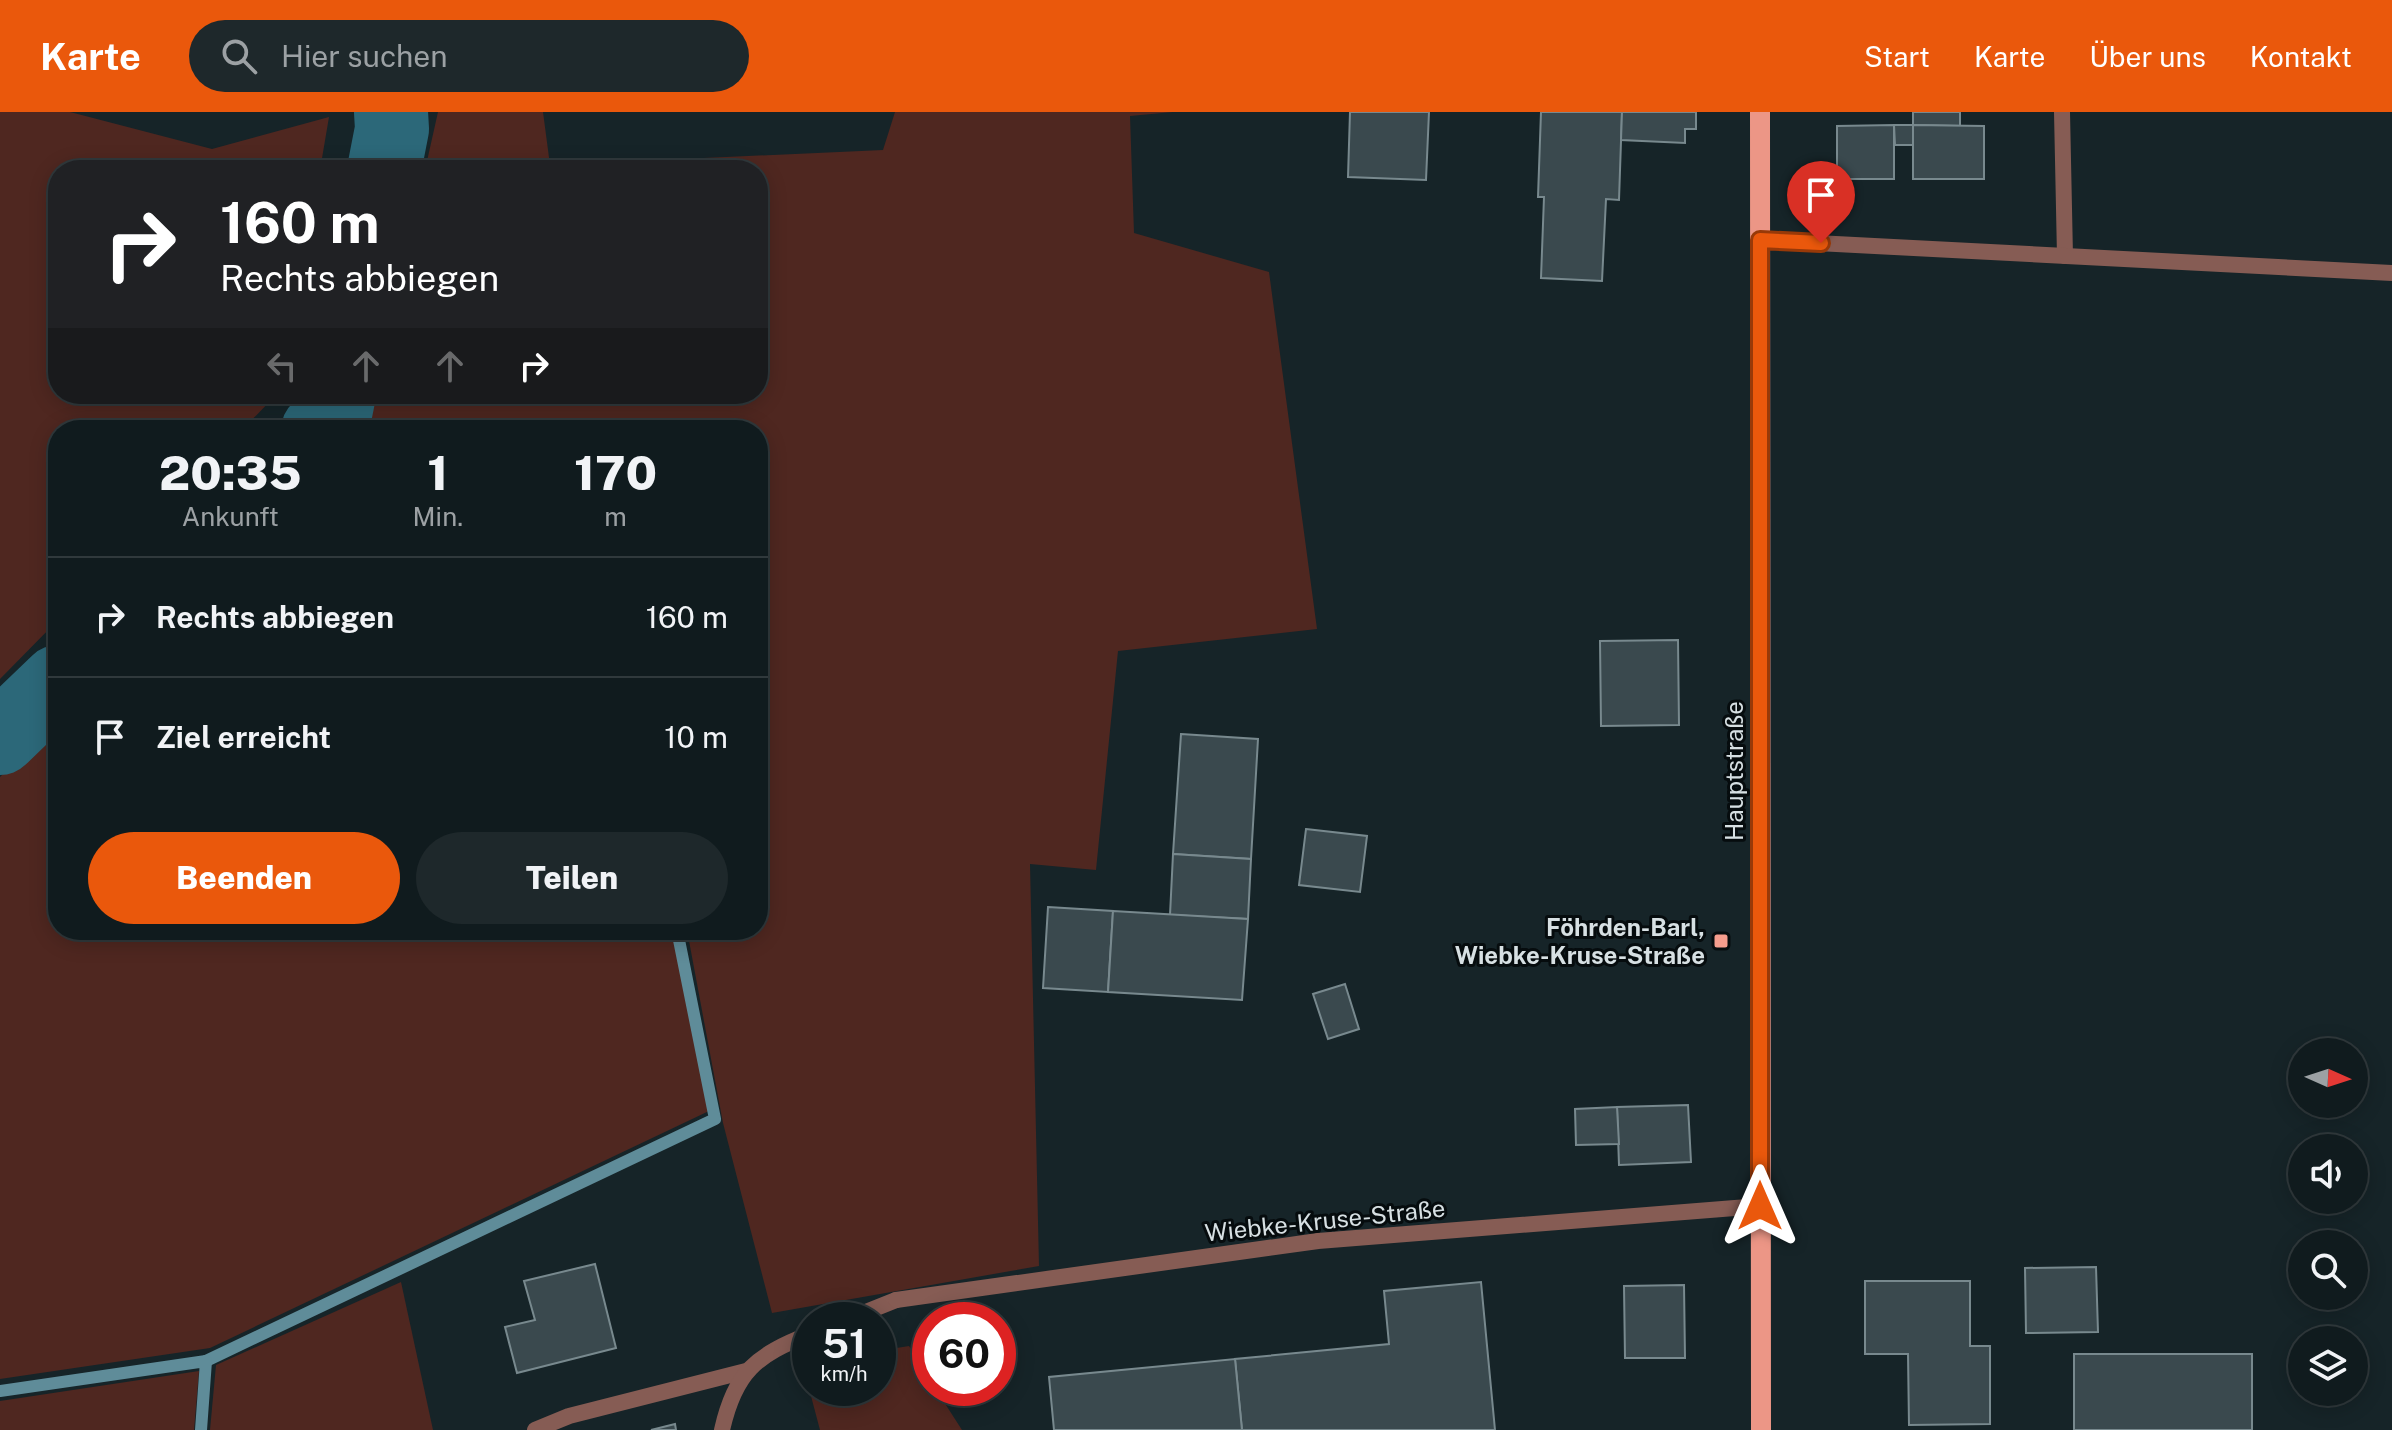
<!DOCTYPE html>
<html lang="de">
<head>
<meta charset="utf-8">
<style>
	:root { --surface:#101b1e; --page:#1e282b; --text:#f1f3f6; --muted:#9ca1a4; --line:#30393c; --accent:#ea580c }
	body { margin:0; font-family:"Public Sans",sans-serif; background:var(--page); color:var(--text); height:100vh; display:flex; flex-direction:column; font-size:30px; white-space:nowrap }
	* { box-sizing:border-box; margin:0 }
	p { font-size:26px; color:var(--muted) }
	.icon { flex:none; width:44px; height:44px; fill:none; stroke:currentColor; stroke-width:2; stroke-linecap:round; stroke-linejoin:round }
	.map { position:relative; flex:1; overflow:hidden }
	.side { position:absolute; left:48px; top:308px; width:720px; height:520px; display:flex; flex-direction:column; background:var(--surface); border-radius:32px; box-shadow:0 4px 20px #0003,0 0 0 2px var(--line) }
	.side>* { flex:none }
	.guide { position:absolute; left:48px; top:48px; width:720px; height:244px; border-radius:32px; box-shadow:0 4px 20px #0003,0 0 0 2px var(--line); background:#202124; color:#fff; overflow:hidden }
	.needle { width:52px; rotate:93deg }
	.buttons { position:absolute; left:2288px; top:926px; display:grid; gap:16px }
	.buttons a { display:grid; place-items:center; width:80px; height:80px; border-radius:50%; background:var(--surface); box-shadow:0 4px 20px #0003,0 0 0 2px var(--line); font-size:40px }
	.speed { position:absolute; left:792px; top:1190px; display:flex; gap:16px; font-size:40px; font-weight:700; text-align:center }
	.speed>* { display:grid; place-content:center; width:104px; height:104px; border-radius:50%; background:var(--surface); box-shadow:0 4px 20px #0003,0 0 0 2px var(--line); line-height:1 }
	.speed small { font-size:20px; font-weight:400 }
	.speed .limit { border:12px solid #d22; background:#fff; color:#111 }
	.pin { position:absolute; display:grid; place-items:center; width:68px; height:68px; color:#fff; margin:-82px -34px; border-radius:50% 50% 50% 0; rotate:-45deg; box-shadow:0 0 8px #0007 }
	.pin .icon { rotate:45deg }
	.me { position:absolute; width:88px; margin:-44px; rotate:0deg; stroke-linejoin:round; filter:drop-shadow(0 0 6px #0008) }
	.turn { display:flex; align-items:center; gap:28px; height:168px; padding:0 40px; font-size:36px }
	.turn .icon { width:104px; height:104px; stroke-width:2.5 }
	.turn b { display:block; font-size:56px; line-height:68px }
	.lanes { display:flex; align-items:center; height:76px; padding:0 40px; background:#0003; justify-content:center; gap:40px; direction:ltr }
	.lanes .off { opacity:.35 }
	.eta { display:flex; justify-content:space-evenly; align-items:center; height:136px; text-align:center }
	.eta b { font-size:48px; font-weight:800; line-height:56px }
	.cta { display:flex; gap:16px; margin-top:auto; padding:16px 40px }
	.cta a { flex:1; height:92px; border-radius:48px; background:var(--accent); color:#fff; font-size:32px; font-weight:800; line-height:92px; text-align:center }
	.cta a+a { background:var(--page); color:var(--text) }
	ul { padding:0; list-style:none }
	li { display:flex; align-items:center; gap:24px; height:120px; padding:0 40px; border-top:2px solid var(--line) }
	li div { flex:1 }
	li b { display:block; font-size:30px }
	li em { font-style:normal }
	header { display:flex; align-items:center; gap:48px; box-sizing:border-box; height:112px; padding:0 40px; background:var(--accent); color:#fff }
	header strong { font-size:38px }
	nav { display:flex; gap:44px; margin-inline-start:auto; font-size:28px }
	.search { width:560px; height:72px; background:var(--page); display:flex; align-items:center; gap:20px; box-sizing:border-box; padding:0 28px; border-radius:44px; color:var(--muted); font-size:30px }
	.map>svg:first-child { display:block }
	.green { fill:#4f2720 }
	.lines { fill:none; stroke-linecap:round; stroke-linejoin:round }
	.stream { stroke:#5f8c99; stroke-width:12 }
	.river { stroke:#2c6879; stroke-width:74 }
	.building { fill:#3a494e; stroke:#78898e; stroke-width:2 }
	.lane { stroke:#865c54; stroke-width:16 }
	.street { stroke:#865c54; stroke-width:16 }
	.primary { stroke:#ec9686; stroke-width:20 }
	.route-casing { stroke:#983908; stroke-width:20 }
	.route { stroke:#ea580c; stroke-width:14 }
	.poi-dot { fill:#f59d8d; stroke:#060c0e; stroke-width:3 }
	.labels { text-anchor:middle; dominant-baseline:central; stroke-width:6; stroke-linejoin:round; paint-order:stroke }
	.street-label { font-size:24px; fill:#d7e0e3; stroke:#060c0e }
	.poi-label { font-size:24px; font-weight:bold; fill:#d7e0e3; stroke:#060c0e; text-anchor:end }
</style>
</head>
<body>
<header>
<strong>Karte</strong>
<div class="search"><svg class="icon" aria-label="search" viewBox="0 0 24 24"><circle cx="10" cy="10" r="6"/><path d="M15 15l6 6"/></svg>Hier suchen</div>
<nav><a>Start</a><a>Karte</a><a>Über uns</a><a>Kontakt</a></nav>
</header>
<div class="map">
<svg width="2392" height="1318" viewBox="0 0 2392 1318">
	<rect width="100%" height="100%" fill="#162428"/>
	<g class="green">
		<polygon points="0,0 70,0 212,37 329,5 320,58 58,58 58,282 277,282 242,318 58,318 58,508 0,567"/>
		<polygon points="438,0 543,0 550,53 883,38 895,0 1173,0 1130,4 1134,121 1269,160 1317,517 1118,539 1096,758 1030,752 1039,1154 772,1201 723,1011 687,818 758,818 758,318 349,318 362,282 758,282 758,58 425,58"/>
		<polygon points="58,607 58,818 673,818 709,999 210,1236 0,1267 0,665"/>
		<polygon points="401,1170 433,1318 210,1318 216,1253"/>
		<polygon points="909,1234 930,1267 930,1276 935,1276 962,1318 820,1318 802,1250 810,1249 810,1276 878,1276 878,1239"/>
		<polygon points="199,1259 194,1318 0,1318 0,1289"/>
	</g>
	<g class="lines">
		<g class="stream">
			<polyline points="206,1249 715,1007 677,818"/>
			<polyline points="0,1279 206,1249 201,1318"/>
		</g>
		<g class="river">
			<polyline points="384,58 392,17 391,0"/>
			<polyline points="318,318 335,302 339,282"/>
			<polyline points="0,626 58,570"/>
		</g>
	</g>
	<g class="building">
		<polygon points="1350,0 1429,0 1426,68 1348,65"/>
		<polygon points="1541,0 1622,0 1619,88 1606,87 1602,169 1541,166 1544,85 1538,85"/>
		<polygon points="1622,0 1696,0 1696,17 1685,17 1685,31 1621,28"/>
		<polygon points="1913,0 1960,0 1960,14 1913,13"/>
		<polygon points="1894,13 1913,13 1914,33 1895,33"/>
		<polygon points="1894,13 1894,67 1837,67 1837,14"/>
		<polygon points="1913,13 1984,14 1984,67 1913,67"/>
		<polygon points="1678,528 1679,613 1601,614 1600,529"/>
		<polygon points="1181,622 1258,627 1251,747 1173,742"/>
		<polygon points="1306,717 1367,724 1360,780 1299,773"/>
		<polygon points="1173,742 1251,747 1248,807 1170,803"/>
		<polygon points="1048,795 1113,799 1108,880 1043,876"/>
		<polygon points="1113,799 1248,807 1242,888 1108,880"/>
		<polygon points="1345,872 1359,917 1328,927 1313,882"/>
		<polygon points="1688,993 1691,1050 1619,1053 1617,995"/>
		<polygon points="1617,995 1619,1032 1576,1033 1575,997"/>
		<polygon points="595,1152 616,1236 517,1261 505,1215 535,1208 524,1169"/>
		<polygon points="2096,1155 2098,1220 2026,1221 2025,1156"/>
		<polygon points="1865,1169 1970,1169 1970,1234 1990,1234 1990,1312 1909,1313 1908,1242 1865,1242"/>
		<polygon points="1481,1170 1495,1318 1242,1318 1235,1247 1389,1232 1384,1179"/>
		<polygon points="1684,1173 1685,1246 1625,1246 1624,1174"/>
		<rect x="2074" y="1242" width="178" height="76"/>
		<polygon points="1235,1247 1242,1318 1054,1318 1049,1265"/>
		<polygon points="675,1312 676,1318 651,1318"/>
	</g>
	<g class="lines">
		<g class="lane">
			<polyline points="2062,0 2065,144"/>
			<polyline points="846,1208 896,1188"/>
			<polyline points="535,1318 569,1304 746,1259"/>
			<path d="M 722,1318 C 735,1260 756,1243 810,1222"/>
		</g>
		<g class="street">
			<polyline points="1760,128 2392,161"/>
			<polyline points="896,1188 1318,1129 1760,1094"/>
		</g>
		<polyline class="primary" points="1760,0 1761,1318"/>
	</g>
	<g class="lines">
		<g class="route-casing">
			<polyline id="route" points="1760,1094 1760,128 1821,131"/>
		</g>
		<use href="#route" class="route"/>
	</g>
	<rect class="poi-dot" x="1713" y="821" width="16" height="16" rx="4"/>
	<g class="labels">
		<g class="street-label">
			<text transform="translate(1734 659) rotate(-90)">Hauptstraße</text>
			<text transform="translate(1325 1108) rotate(-6)">Wiebke-Kruse-Straße</text>
		</g>
		<g class="poi-label">
			<text x="1705" y="815">Föhrden-Barl,<tspan x="1705" dy="28">Wiebke-Kruse-Straße</tspan></text>
		</g>
	</g>
</svg>
<div class="buttons">
<a><svg class="needle" viewBox="-14 -14 28 28"><path d="M0-13l5 13h-10z" fill="#e53935"/><path d="M0 13l5-13h-10z" fill="#9ca1a4"/></svg></a>
<a><svg class="icon" aria-label="sound" viewBox="0 0 24 24"><path d="M4 9h4l5-4v14l-5-4H4zM17 9q2 3 0 6"/></svg></a>
<a><svg class="icon" aria-label="search" viewBox="0 0 24 24"><circle cx="10" cy="10" r="6"/><path d="M15 15l6 6"/></svg></a>
<a><svg class="icon" aria-label="layers" viewBox="0 0 24 24"><path d="M12 4l9 5-9 5-9-5zM3 14l9 5 9-5"/></svg></a>
</div>
<div class="speed"><div>51<small>km/h</small></div><div class="limit">60</div></div>
<div class="pin" style="left:1821px;top:131px;background:#d93025"><svg class="icon" aria-label="arrive" viewBox="0 0 24 24"><path d="M6 21V4h12l-3 4 3 4H6"/></svg></div>
<svg class="me" style="left:1760px;top:1094px" viewBox="-20 -20 40 40"><path d="M0-17L14 15 0 8-14 15z" fill="#ea580c" stroke="#fff" stroke-width="4"/></svg>
<div class="guide">
<div class="turn"><svg class="icon" aria-label="right" viewBox="0 0 24 24"><path d="M7 20v-9h11M14 6l5 5-5 5"/></svg><div><b>160 m</b>Rechts abbiegen</div></div>
<div class="lanes"><svg class="icon off" aria-label="left" viewBox="0 0 24 24"><path d="M17 20v-9H6M10 6l-5 5 5 5"/></svg><svg class="icon off" aria-label="ahead" viewBox="0 0 24 24"><path d="M12 20V5M6 11l6-6 6 6"/></svg><svg class="icon off" aria-label="ahead" viewBox="0 0 24 24"><path d="M12 20V5M6 11l6-6 6 6"/></svg><svg class="icon" aria-label="right" viewBox="0 0 24 24"><path d="M7 20v-9h11M14 6l5 5-5 5"/></svg></div>
</div>
<section class="side">
<div class="eta">
<div><b>20:35</b><p>Ankunft</p></div>
<div><b>1</b><p>Min.</p></div>
<div><b>170</b><p>m</p></div>
</div>
<ul>
<li><svg class="icon" aria-label="right" viewBox="0 0 24 24"><path d="M7 20v-9h11M14 6l5 5-5 5"/></svg><div><b>Rechts abbiegen</b></div><em>160 m</em></li>
<li><svg class="icon" aria-label="arrive" viewBox="0 0 24 24"><path d="M6 21V4h12l-3 4 3 4H6"/></svg><div><b>Ziel erreicht</b></div><em>10 m</em></li>
</ul>
<div class="cta"><a>Beenden</a><a>Teilen</a></div>
</section>
</div>
</body>
</html>
